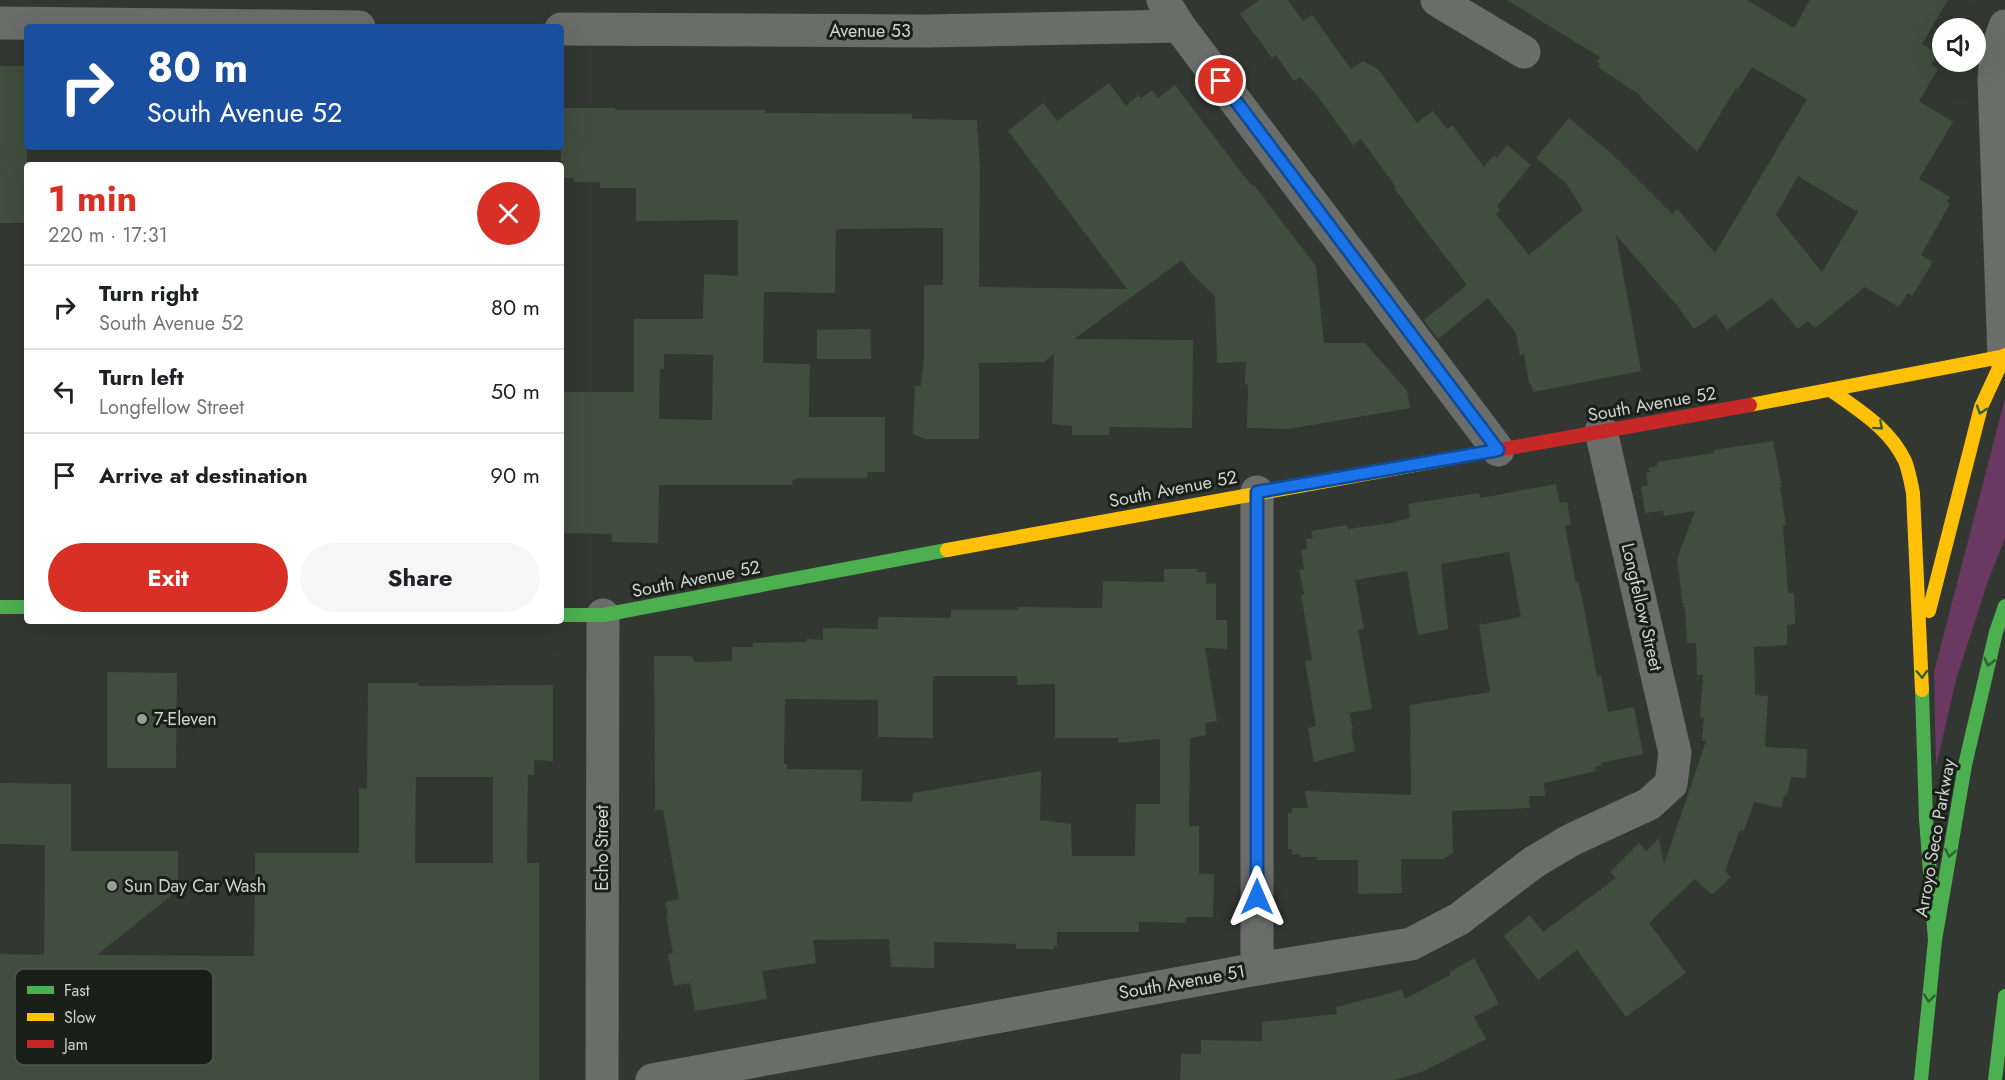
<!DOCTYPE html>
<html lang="en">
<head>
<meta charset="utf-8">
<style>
	:root { --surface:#fff; --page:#f6f6f6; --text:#202124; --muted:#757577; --line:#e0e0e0; --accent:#d93025 }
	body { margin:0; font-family:Jost,sans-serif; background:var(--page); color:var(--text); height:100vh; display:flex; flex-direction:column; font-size:22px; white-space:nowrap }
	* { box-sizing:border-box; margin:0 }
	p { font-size:20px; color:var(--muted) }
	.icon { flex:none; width:33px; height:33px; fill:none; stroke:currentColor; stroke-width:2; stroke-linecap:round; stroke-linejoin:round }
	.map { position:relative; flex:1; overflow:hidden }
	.panel { position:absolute; left:24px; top:162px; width:540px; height:462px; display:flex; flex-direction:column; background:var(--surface); border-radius:6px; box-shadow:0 6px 24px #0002 }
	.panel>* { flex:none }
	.banner { position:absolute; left:24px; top:24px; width:540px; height:126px; border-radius:6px; box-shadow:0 6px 24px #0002; background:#1a4fa0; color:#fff; overflow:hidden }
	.buttons { position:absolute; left:1932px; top:18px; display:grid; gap:12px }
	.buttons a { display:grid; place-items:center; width:54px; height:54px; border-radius:50%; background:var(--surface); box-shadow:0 6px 24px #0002; font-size:30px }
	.pin { position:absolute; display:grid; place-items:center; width:51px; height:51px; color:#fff; margin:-26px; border:3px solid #fff; border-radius:50%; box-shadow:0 2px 6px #0007 }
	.me { position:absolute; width:66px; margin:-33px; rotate:0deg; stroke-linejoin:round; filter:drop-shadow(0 0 4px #0008) }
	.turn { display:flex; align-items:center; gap:21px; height:126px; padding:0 24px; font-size:27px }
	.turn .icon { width:78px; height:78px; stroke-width:2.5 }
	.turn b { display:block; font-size:42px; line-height:51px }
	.round { display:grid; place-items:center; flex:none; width:63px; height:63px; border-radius:32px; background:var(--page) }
	.head { display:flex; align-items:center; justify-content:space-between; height:102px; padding:0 24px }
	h1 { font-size:36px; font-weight:700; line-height:45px; color:var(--accent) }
	.action { display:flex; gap:12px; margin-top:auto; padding:12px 24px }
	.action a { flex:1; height:69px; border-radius:36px; background:var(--accent); color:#fff; font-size:24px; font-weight:700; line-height:69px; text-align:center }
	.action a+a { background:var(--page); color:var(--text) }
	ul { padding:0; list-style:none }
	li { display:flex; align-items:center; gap:18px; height:84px; padding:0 24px; border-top:2px solid var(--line) }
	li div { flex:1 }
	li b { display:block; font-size:22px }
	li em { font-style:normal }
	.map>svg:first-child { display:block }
	.green { fill:#693962 }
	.building { fill:#404e3e; fill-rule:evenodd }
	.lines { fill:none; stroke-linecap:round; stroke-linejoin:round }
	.street { stroke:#6a6d6a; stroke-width:33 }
	.fast { stroke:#4caf50; stroke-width:14 }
	.slow { stroke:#ffc107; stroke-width:14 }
	.jam { stroke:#c62828; stroke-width:14 }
	.oneway { stroke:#316032 }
	.route-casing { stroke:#114b97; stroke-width:15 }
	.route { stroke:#1a73e8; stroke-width:10 }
	.poi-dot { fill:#979c96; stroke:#1b1f1a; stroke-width:2 }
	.labels { text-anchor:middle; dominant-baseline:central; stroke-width:6; stroke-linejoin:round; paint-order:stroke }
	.street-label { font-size:18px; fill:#ced3cd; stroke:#1b1f1a }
	.poi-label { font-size:18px; fill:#ced3cd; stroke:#1b1f1a; text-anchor:start }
	.key { fill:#1b1f1a; stroke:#515550; stroke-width:1.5 }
	.key-label { font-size:16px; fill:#ced3cd }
</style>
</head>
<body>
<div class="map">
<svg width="2005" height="1080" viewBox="0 0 2005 1080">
	<rect width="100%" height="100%" fill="#323731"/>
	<polygon class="green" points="2005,398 2005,538 1988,581 1956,680 1936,767 1934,672"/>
	<g class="building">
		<path d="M 1259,0 L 1288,0 L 1303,21 L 1312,15 L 1351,69 L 1363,61 L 1378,69 L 1417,123 L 1433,111 L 1447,129 L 1452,125 L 1484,167 L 1494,155 L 1497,158 L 1507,145 L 1531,165 L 1497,206 L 1500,211 L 1496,214 L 1529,255 L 1583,210 L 1566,183 L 1536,158 L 1569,118 L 1612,154 L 1672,214 L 1677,209 L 1715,253 L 1807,99 L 1752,67 L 1738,89 L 1736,88 L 1697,152 L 1640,97 L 1641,96 L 1598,67 L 1600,64 L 1597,62 L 1600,57 L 1507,0 L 1747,0 L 1794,28 L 1810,0 L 1948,0 L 1922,44 L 1938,53 L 1931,65 L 1938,69 L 1919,101 L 1953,122 L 1919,179 L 1950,197 L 1947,202 L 1950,204 L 1921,255 L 1933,262 L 1912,296 L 1908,293 L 1899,307 L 1865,287 L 1815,328 L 1808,321 L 1798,329 L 1772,298 L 1727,330 L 1716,314 L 1694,329 L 1676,304 L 1616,235 L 1641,371 L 1533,392 L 1531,384 L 1529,384 L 1524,354 L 1520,355 L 1516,333 L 1488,298 L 1438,339 L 1424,320 L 1467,285 L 1421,225 L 1394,188 L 1396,187 L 1361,139 L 1353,145 L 1316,94 L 1300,77 L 1294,81 L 1276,55 L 1272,58 L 1240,14 ZM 1798,176 L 1858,212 L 1822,272 L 1776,215 Z"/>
		<rect x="0" y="66" width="27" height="157"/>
		<path d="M 1109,83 L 1126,106 L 1138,95 L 1141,98 L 1152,90 L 1158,98 L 1175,85 L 1251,185 L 1254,185 L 1316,266 L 1324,343 L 1365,343 L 1407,391 L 1410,408 L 1289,429 L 1247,428 L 1248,385 L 1245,384 L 1246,362 L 1217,363 L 1215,296 L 1192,274 L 1182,260 L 1074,339 L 1193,340 L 1192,428 L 1109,427 L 1109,435 L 1072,435 L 1072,426 L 1052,424 L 1054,354 L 1044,362 L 979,363 L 979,439 L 925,439 L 913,434 L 915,386 L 921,386 L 924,357 L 924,285 L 943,285 L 943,228 L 836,229 L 835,293 L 764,292 L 763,363 L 810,364 L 809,417 L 885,417 L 885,472 L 868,472 L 867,478 L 799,478 L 792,480 L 793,485 L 659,485 L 658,543 L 612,542 L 612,534 L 561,533 L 561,392 L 634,392 L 634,319 L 703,319 L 704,274 L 738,276 L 738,220 L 636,221 L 636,188 L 600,188 L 600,182 L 574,182 L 574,178 L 561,178 L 561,108 L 615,108 L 615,110 L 765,110 L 765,113 L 912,114 L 912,119 L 977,120 L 980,171 L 979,287 L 1127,289 L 1008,131 L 1043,103 L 1057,121 ZM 664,354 L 713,355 L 712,420 L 659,419 L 660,369 L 664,369 Z"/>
		<polygon points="870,329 871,359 817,359 817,330"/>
		<polygon points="1773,441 1782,487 1780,487 1786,526 1783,526 1788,593 1794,593 1795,624 1787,625 1787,645 1754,647 1755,695 1768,696 1765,747 1807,749 1806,778 1791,777 1787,796 1784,795 1781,808 1754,802 1744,831 1740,830 1725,871 1731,877 1712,895 1695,879 1649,923 1686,973 1626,1017 1577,950 1538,980 1504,936 1530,915 1543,932 1616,878 1610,872 1639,843 1646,851 1659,838 1664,865 1706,741 1702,741 1704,717 1700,717 1703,675 1697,675 1696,643 1687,643 1685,607 1683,607 1677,559 1695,511 1664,516 1663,511 1645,513 1641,486 1648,486 1646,473 1649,472 1648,468 1657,466 1657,462 1714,453 1714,450"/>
		<polygon points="1556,484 1560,503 1567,502 1571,525 1565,526 1576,583 1578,582 1583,602 1597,677 1601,676 1608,712 1634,707 1643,754 1601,763 1602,765 1595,767 1596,771 1544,783 1545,796 1529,796 1530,808 1452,811 1453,853 1443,859 1401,859 1402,893 1358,894 1358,860 1317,860 1317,857 1300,857 1300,854 1292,855 1292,849 1288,849 1288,813 1292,813 1292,808 1308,808 1305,791 1411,795 1410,705 1490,692 1479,625 1521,617 1509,552 1441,564 1448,629 1418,635 1407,571 1355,580 1364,629 1358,630 1372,709 1349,713 1353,729 1351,730 1355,751 1314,762 1308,728 1316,726 1305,661 1312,660 1301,595 1304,594 1299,570 1304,569 1301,551 1307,549 1306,539 1313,538 1311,531 1347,525 1348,529 1398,522 1397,521 1410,518 1408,504 1479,493 1480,498"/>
		<path d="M 1164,569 L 1197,569 L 1197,572 L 1206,572 L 1206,583 L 1216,584 L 1216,620 L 1227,620 L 1227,649 L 1205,648 L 1217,721 L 1205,723 L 1206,735 L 1190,738 L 1189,826 L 1199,826 L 1199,874 L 1214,874 L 1213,917 L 1186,917 L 1185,923 L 1139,922 L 1139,932 L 1057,932 L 1057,946 L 1054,946 L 1054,949 L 1016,949 L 1016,944 L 934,942 L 934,968 L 891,967 L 889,939 L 813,940 L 816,963 L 762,971 L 767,999 L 695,1011 L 690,983 L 674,986 L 668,954 L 673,953 L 666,915 L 668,916 L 665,902 L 679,899 L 663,810 L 655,810 L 654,656 L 691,656 L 695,662 L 732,661 L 732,647 L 753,647 L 753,643 L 807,642 L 807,639 L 823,640 L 823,628 L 878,629 L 878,617 L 951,618 L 951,610 L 1018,610 L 1018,607 L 1102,608 L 1103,581 L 1164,582 ZM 933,676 L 1017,676 L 1017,685 L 1055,684 L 1055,738 L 1118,738 L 1118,743 L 1160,739 L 1160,804 L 1136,804 L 1135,856 L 1072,856 L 1071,824 L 1040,820 L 1041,771 L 913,793 L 912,802 L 861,801 L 862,770 L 787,769 L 787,764 L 784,764 L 785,699 L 878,700 L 878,737 L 933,738 Z"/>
		<polygon points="107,672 177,673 176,768 107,768"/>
		<path d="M 368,683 L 418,683 L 418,686 L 553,685 L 553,761 L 534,760 L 534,775 L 528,775 L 527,863 L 539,863 L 539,1080 L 0,1080 L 0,954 L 44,955 L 45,845 L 0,844 L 0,783 L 71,784 L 71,851 L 178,851 L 178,890 L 97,955 L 254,956 L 255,853 L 359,853 L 359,788 L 367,789 ZM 416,777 L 493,777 L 493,863 L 415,863 Z"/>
		<polygon points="1474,958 1499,1004 1474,1017 1486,1039 1424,1071 1395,1080 1180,1080 1181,1054 1201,1054 1201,1040 1262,1041 1262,1022 1337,1014 1336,1007 1402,990 1405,999 1450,975 1450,972"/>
	</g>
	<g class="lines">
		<g class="street">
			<polyline points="1163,0 1179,26 1498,450"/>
			<polyline points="1437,0 1524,52"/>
			<polyline points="0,23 359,27"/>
			<polyline points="561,29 926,31 1179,26"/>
			<polyline points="2004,357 1994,80 1996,53 2005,26"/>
			<polyline points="1257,969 1257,492"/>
			<polyline points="602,1080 603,615"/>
			<polyline points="652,1080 1257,969 1411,944 1459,919 1534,862 1571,840 1649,804 1671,784 1675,753 1601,431"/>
		</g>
		<g class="fast">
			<polyline points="0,607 27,607"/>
			<polyline points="561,615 603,615 947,550"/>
			<polyline points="1922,690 1926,819 1935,940"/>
			<polyline points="1921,1080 1935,940 1965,765 1996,632 2005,606"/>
			<polyline points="1995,1080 2005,996"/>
		</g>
		<g class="slow">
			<path d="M 1832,391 C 1860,411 1890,429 1905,461 C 1909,471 1911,483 1913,493 L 1922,690"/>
			<polyline points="1750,405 2005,356"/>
			<polyline points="947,550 1442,460"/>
			<polyline points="1929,611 1981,407 2005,355"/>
		</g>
		<polyline class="jam" points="1442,460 1750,405"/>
	</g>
	<defs><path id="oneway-chevron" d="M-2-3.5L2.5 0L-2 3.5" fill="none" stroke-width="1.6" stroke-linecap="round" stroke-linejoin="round" transform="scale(1.5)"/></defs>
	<g class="oneway">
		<use href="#oneway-chevron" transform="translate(1981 410) rotate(108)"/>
		<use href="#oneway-chevron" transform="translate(1879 426) rotate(42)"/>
		<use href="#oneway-chevron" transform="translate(1989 662) rotate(103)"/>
		<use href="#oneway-chevron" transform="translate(1922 674) rotate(88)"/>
		<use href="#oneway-chevron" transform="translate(1950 853) rotate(100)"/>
		<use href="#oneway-chevron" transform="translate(1929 998) rotate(96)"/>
	</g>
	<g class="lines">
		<g class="route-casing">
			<polyline id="route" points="1221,81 1498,450 1257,492 1257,897"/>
		</g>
		<use href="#route" class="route"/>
	</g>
	<g class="poi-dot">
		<circle cx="142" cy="719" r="6"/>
		<circle cx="112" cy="886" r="6"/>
	</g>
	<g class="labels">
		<g class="street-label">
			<text x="870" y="31">Avenue 53</text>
			<text transform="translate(1652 404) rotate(-10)">South Avenue 52</text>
			<text transform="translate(1173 489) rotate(-11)">South Avenue 52</text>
			<text transform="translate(696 579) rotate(-11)">South Avenue 52</text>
			<text transform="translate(1642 607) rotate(77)">Longfellow Street</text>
			<text transform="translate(1935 838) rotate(-80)">Arroyo Seco Parkway</text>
			<text transform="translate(602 848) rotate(-90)">Echo Street</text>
			<text transform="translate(1182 982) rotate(-10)">South Avenue 51</text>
		</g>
		<g class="poi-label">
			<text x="154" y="719">7-Eleven</text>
			<text x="124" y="886">Sun Day Car Wash</text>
		</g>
	</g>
	<rect x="15" y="969" width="198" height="96" rx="9" class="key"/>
	<rect x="27" y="986" width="27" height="8" fill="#4caf50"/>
	<rect x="27" y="1013" width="27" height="8" fill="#ffc107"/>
	<rect x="27" y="1040" width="27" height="8" fill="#c62828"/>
	<g class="key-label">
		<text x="64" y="996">Fast</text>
		<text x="64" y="1023">Slow</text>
		<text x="64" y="1050">Jam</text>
	</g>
</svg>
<div class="buttons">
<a><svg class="icon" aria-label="sound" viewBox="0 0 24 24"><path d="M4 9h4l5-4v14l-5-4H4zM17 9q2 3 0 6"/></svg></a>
</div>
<div class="pin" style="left:1221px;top:81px;background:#d93025"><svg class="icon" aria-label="arrive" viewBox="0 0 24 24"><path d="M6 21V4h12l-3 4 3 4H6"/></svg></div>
<svg class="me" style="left:1257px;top:897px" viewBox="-20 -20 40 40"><path d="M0-17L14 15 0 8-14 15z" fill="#1a73e8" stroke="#fff" stroke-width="4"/></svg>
<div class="banner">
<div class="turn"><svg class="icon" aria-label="right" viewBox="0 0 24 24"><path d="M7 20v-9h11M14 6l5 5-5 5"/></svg><div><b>80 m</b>South Avenue 52</div></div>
</div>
<section class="panel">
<div class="head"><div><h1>1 min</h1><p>220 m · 17:31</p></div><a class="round" style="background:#d93025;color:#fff"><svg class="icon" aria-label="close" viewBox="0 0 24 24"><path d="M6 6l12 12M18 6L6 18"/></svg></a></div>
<ul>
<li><svg class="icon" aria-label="right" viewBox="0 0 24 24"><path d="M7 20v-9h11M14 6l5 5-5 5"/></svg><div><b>Turn right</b><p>South Avenue 52</p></div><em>80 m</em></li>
<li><svg class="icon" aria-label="left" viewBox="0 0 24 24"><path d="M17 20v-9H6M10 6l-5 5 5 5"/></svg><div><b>Turn left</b><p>Longfellow Street</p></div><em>50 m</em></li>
<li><svg class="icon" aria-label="arrive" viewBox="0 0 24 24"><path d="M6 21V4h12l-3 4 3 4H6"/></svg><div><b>Arrive at destination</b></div><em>90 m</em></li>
</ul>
<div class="action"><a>Exit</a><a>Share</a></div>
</section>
</div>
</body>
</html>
